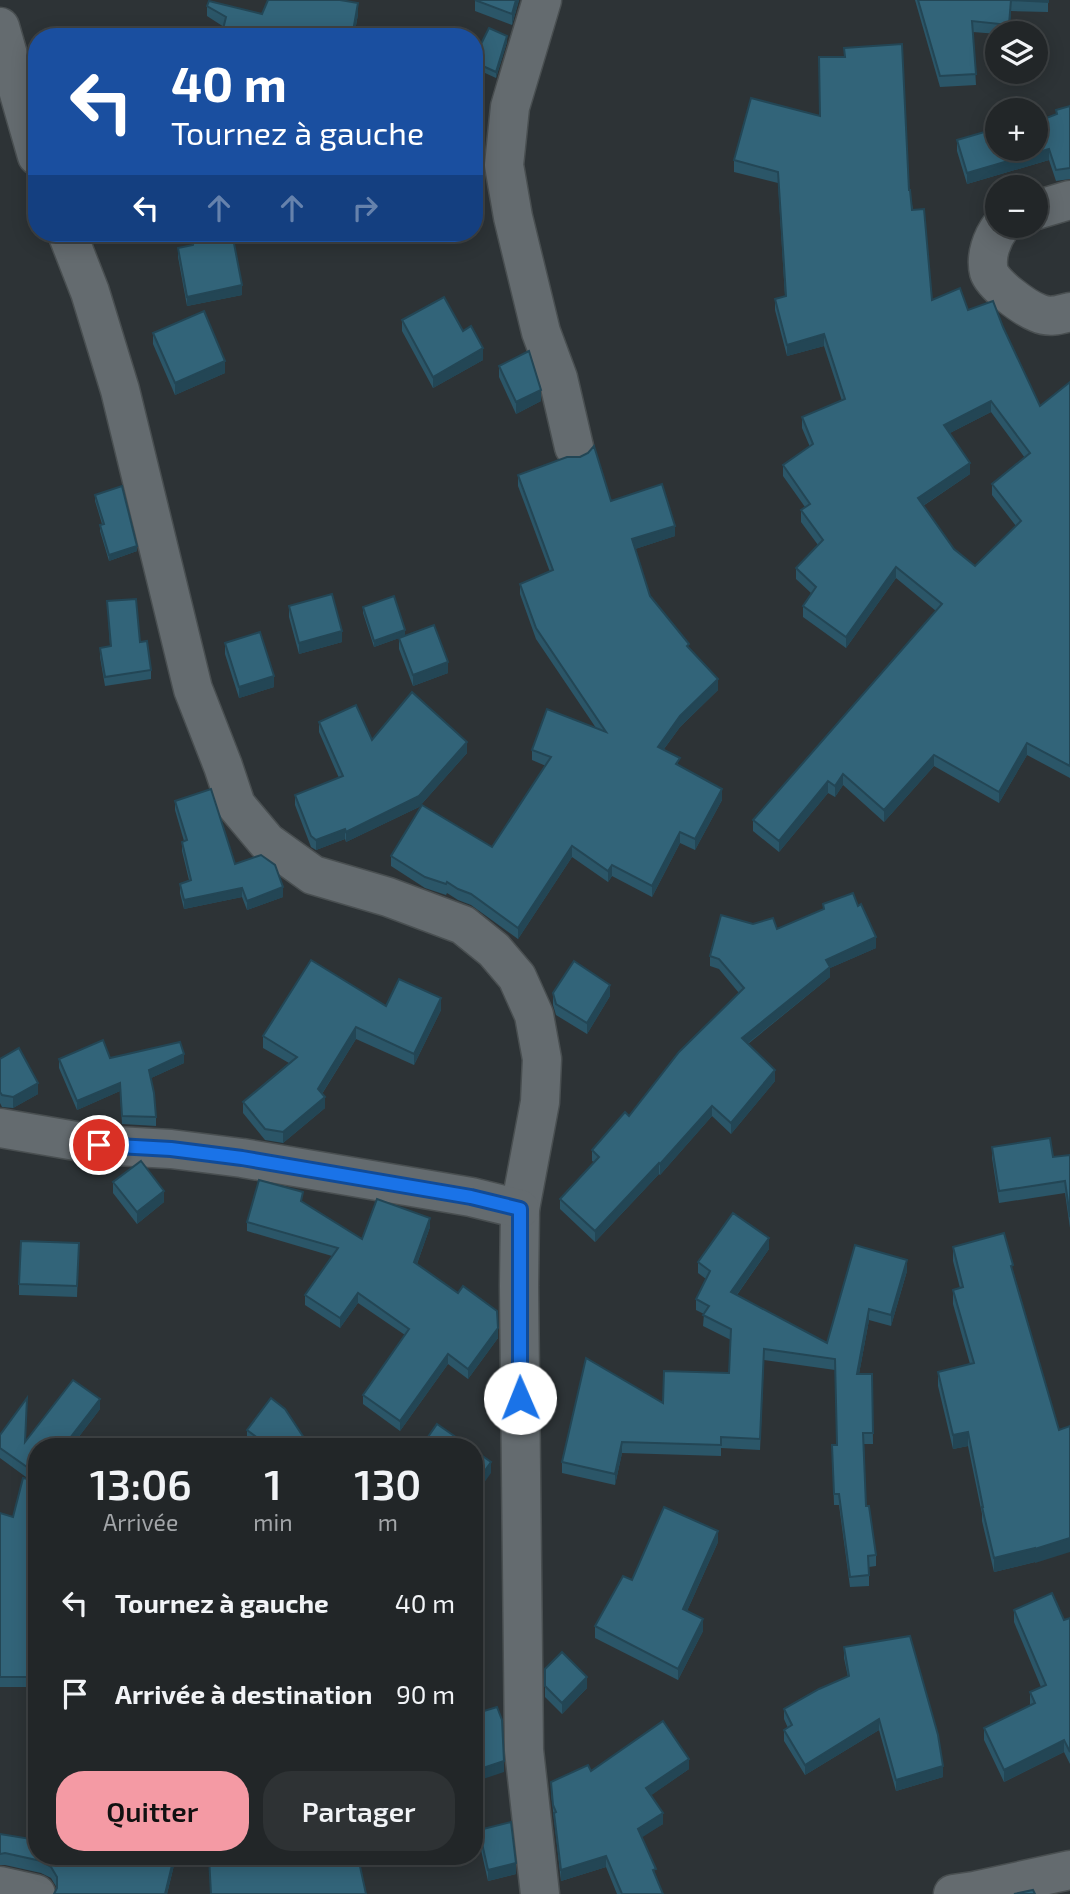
<!DOCTYPE html>
<html lang="fr">
<head>
<meta charset="utf-8">
<style>
	:root { --surface:#222628; --page:#2e3234; --text:#f1f3f6; --muted:#a2a5a8; --line:#3f4345; --accent:#f49aa4 }
	body { margin:0; font-family:"Exo 2",sans-serif; background:var(--page); color:var(--text); height:100vh; display:flex; flex-direction:column; font-size:26px; white-space:nowrap }
	* { box-sizing:border-box; margin:0 }
	p { font-size:23px; color:var(--muted) }
	.icon { flex:none; width:38px; height:38px; fill:none; stroke:currentColor; stroke-width:2; stroke-linecap:round; stroke-linejoin:round }
	.map { position:relative; flex:1; overflow:hidden }
	.sheet { position:absolute; left:28px; top:1438px; width:455px; height:427px; display:flex; flex-direction:column; background:var(--surface); border-radius:28px; box-shadow:0 4px 18px #0003,0 0 0 2px var(--line) }
	.sheet>* { flex:none }
	.banner { position:absolute; left:28px; top:28px; width:455px; height:214px; border-radius:28px; box-shadow:0 4px 18px #0003,0 0 0 2px var(--line); background:#1a4fa0; color:#fff; overflow:hidden }
	.controls { position:absolute; left:985px; top:21px; display:grid; gap:14px }
	.controls a { display:grid; place-items:center; width:63px; height:63px; border-radius:50%; background:var(--surface); box-shadow:0 4px 18px #0003,0 0 0 2px var(--line); font-size:35px }
	.pin { position:absolute; display:grid; place-items:center; width:60px; height:60px; color:#fff; margin:-30px; border:4px solid #fff; border-radius:50%; box-shadow:0 2px 7px #0007 }
	.me { position:absolute; width:77px; margin:-38px; rotate:359deg; stroke-linejoin:round; filter:drop-shadow(0 0 5px #0008) }
	.turn { display:flex; align-items:center; gap:24px; height:147px; padding:0 28px; font-size:32px }
	.turn .icon { width:91px; height:91px; stroke-width:2.5 }
	.turn b { display:block; font-size:49px; line-height:60px }
	.lanes { display:flex; align-items:center; height:66px; padding:0 28px; background:#0003; justify-content:center; gap:35px; direction:ltr }
	.lanes .off { opacity:.35 }
	.eta { display:flex; justify-content:space-evenly; align-items:center; height:119px; text-align:center }
	.eta b { font-size:42px; font-weight:600; line-height:49px }
	.action { display:flex; gap:14px; margin-top:auto; padding:14px 28px }
	.action a { flex:1; height:80px; border-radius:28px; background:var(--accent); color:#111; font-size:28px; font-weight:600; line-height:80px; text-align:center }
	.action a+a { background:var(--page); color:var(--text) }
	ul { padding:0; list-style:none }
	li { display:flex; align-items:center; gap:21px; height:91px; padding:0 28px }
	li div { flex:1 }
	li b { display:block; font-size:26px }
	li em { font-style:normal }
	.map>svg:first-child { display:block }
	.lines { fill:none; stroke-linecap:round; stroke-linejoin:round }
	.street-casing { stroke:#494f51; stroke-width:41 }
	.street { stroke:#646b6f; stroke-width:38 }
	.wall { fill:#2b5668; fill-rule:evenodd }
	.shaded-wall { fill:#234655 }
	.building { fill:#326479; stroke:#234655; stroke-width:2; fill-rule:evenodd }
	.route-casing { stroke:#114b97; stroke-width:18 }
	.route { stroke:#1a73e8; stroke-width:12 }
</style>
</head>
<body>
<div class="map">
<svg width="1070" height="1894" viewBox="0 0 1070 1894">
	<rect width="100%" height="100%" fill="#2d3336"/>
	<g class="lines">
		<g class="street-casing">
			<g id="street">
				<polyline points="542,0 510,107 504,165 513,217 541,332 558,378 574,447"/>
				<polyline points="0,27 37,156"/>
				<polyline points="1036,210 1070,200"/>
				<path d="M 1001,226 C 992,238 985,256 989,272 C 993,285 1025,308 1038,313 C 1049,318 1059,315 1070,312"/>
				<polyline points="67,233 90,292 120,390 193,689 223,766 236,805 267,842 313,875 388,897 463,925 494,950 517,977 534,1015 542,1059 540,1102 520,1209 519,1286 524,1750 540,1894"/>
				<polyline points="0,1128 99,1145 171,1149 242,1158 471,1197 520,1209"/>
				<polyline points="0,1886 36,1894"/>
				<polyline points="953,1894 974,1891 1070,1870"/>
			</g>
		</g>
		<use href="#street" class="street"/>
	</g>
	<g class="wall">
		<polygon points="475,0 519,0 512,25 475,11"/>
		<polygon points="915,0 1048,0 1048,12 1011,11 1009,33 998,33 998,34 973,32 976,85 940,87"/>
		<polygon points="207,6 262,14 358,14 354,37 221,37 224,27 207,16"/>
		<polygon points="507,42 496,78 474,68 474,58"/>
		<path d="M 844,48 L 909,190 L 932,300 L 968,310 L 1003,327 L 1040,406 L 1070,382 L 1070,778 L 1027,755 L 999,803 L 934,766 L 884,822 L 843,785 L 835,797 L 828,793 L 779,852 L 753,831 L 753,820 L 936,611 L 896,578 L 846,648 L 803,617 L 803,606 L 811,593 L 796,579 L 796,568 L 818,545 L 801,522 L 801,510 L 805,507 L 783,476 L 783,465 L 810,447 L 802,428 L 802,417 L 842,401 L 824,346 L 787,356 L 775,310 L 775,299 L 785,296 L 778,183 L 734,172 L 734,160 L 820,116 L 844,57 ZM 991,412 L 1025,458 L 992,484 L 992,495 L 1016,526 L 975,566 L 954,549 L 923,506 L 970,474 L 950,433 Z"/>
		<polygon points="1070,106 1070,179 1056,181 1049,160 967,184 957,151 957,140 998,149 1056,115 1056,110"/>
		<polygon points="193,245 242,295 187,306 178,257 178,248"/>
		<polygon points="402,320 463,331 483,360 433,388 402,331"/>
		<polygon points="153,333 225,373 175,395 153,344"/>
		<polygon points="499,366 541,401 516,414 499,377"/>
		<polygon points="518,475 611,501 675,536 635,549 650,596 689,648 718,690 680,727 664,749 680,766 722,800 695,850 680,843 652,897 612,876 608,882 572,857 518,939 471,905 458,900 447,893 446,895 425,888 391,866 391,856 492,847 546,766 532,760 532,750 596,728 536,639 520,594 520,584 550,572 518,486"/>
		<polygon points="95,495 137,551 109,561 100,531 100,525 102,524 95,501"/>
		<polygon points="107,601 140,642 151,670 151,679 105,686 100,657 100,648 110,646"/>
		<polygon points="289,606 342,642 299,654 289,617"/>
		<polygon points="363,607 405,636 448,673 413,686 399,649 399,638 374,647 363,613"/>
		<polygon points="225,643 274,687 239,698 225,654"/>
		<polygon points="319,722 372,740 467,753 419,807 346,842 345,839 316,850 311,847 295,805 295,795 339,778 319,732"/>
		<polygon points="175,801 235,864 283,897 247,910 242,897 184,909 180,893 180,884 189,880 182,851 182,842 184,841 175,810"/>
		<polygon points="823,904 876,948 830,968 830,977 748,1044 775,1081 731,1134 712,1116 660,1175 659,1174 595,1242 560,1209 560,1199 594,1162 592,1161 592,1150 629,1116 739,993 719,969 710,966 710,956 753,924 777,929 823,909"/>
		<polygon points="553,993 610,996 587,1034 556,1015 553,1005"/>
		<polygon points="386,1006 441,1010 414,1065 356,1039 322,1094 325,1108 283,1143 265,1140 243,1113 243,1102 289,1063 263,1048 263,1036"/>
		<polygon points="0,1059 38,1094 13,1108 2,1107 0,1103"/>
		<polygon points="59,1059 184,1063 151,1078 156,1117 156,1126 122,1124 120,1091 77,1110 59,1068"/>
		<polygon points="992,1147 1053,1157 1070,1155 1070,1228 1065,1193 999,1203 992,1158"/>
		<polygon points="113,1182 164,1202 137,1224 113,1193"/>
		<polygon points="303,1202 362,1239 430,1227 417,1264 498,1338 468,1379 448,1364 400,1431 363,1404 363,1395 405,1335 358,1303 340,1328 305,1305 305,1295 332,1256 247,1231 247,1222"/>
		<polygon points="79,1243 77,1297 19,1295 19,1284"/>
		<polygon points="953,1247 1013,1271 1059,1430 1035,1563 1035,1562 994,1572 982,1521 982,1514 968,1446 953,1449 938,1386 938,1372 970,1364 953,1304 953,1290 960,1288 953,1261"/>
		<polygon points="769,1249 737,1295 827,1343 907,1271 891,1326 869,1320 859,1374 872,1374 873,1444 864,1444 866,1506 876,1555 876,1566 869,1567 869,1586 850,1587 839,1505 834,1505 832,1445 837,1445 835,1370 764,1360 760,1450 721,1448 721,1456 622,1453 615,1485 562,1473 562,1462 663,1403 729,1373 731,1340 703,1326 704,1314 696,1310 696,1299 706,1279 698,1273 698,1262"/>
		<polygon points="100,1409 71,1447 37,1447 37,1700 35,1700 35,1687 0,1687 0,1513 13,1517 30,1480 0,1458 0,1435 26,1441"/>
		<polygon points="247,1430 310,1447 255,1447 247,1441"/>
		<polygon points="718,1542 687,1611 703,1631 678,1680 595,1638 595,1626 632,1580"/>
		<polygon points="1014,1610 1064,1620 1070,1618 1070,1764 1064,1752 1004,1782 984,1740 984,1728 1030,1705 1030,1692 1041,1687 1014,1622"/>
		<polygon points="844,1647 943,1777 896,1791 879,1730 805,1775 784,1741 784,1730 788,1728 784,1719 784,1709 848,1677 844,1658"/>
		<polygon points="545,1680 587,1688 562,1714 545,1697"/>
		<polygon points="689,1769 651,1795 663,1824 641,1837 663,1894 617,1894 606,1867 561,1881 551,1793 551,1782 591,1771"/>
		<polygon points="479,1830 516,1874 488,1881 479,1841"/>
		<polygon points="0,1834 37,1857 176,1857 167,1894 54,1894 57,1888 51,1878 41,1873 5,1865 0,1865"/>
	</g>
	<g class="shaded-wall">
		<polygon points="516,0 519,0 512,25 512,14"/>
		<polygon points="1011,0 1011,11 1009,33 1009,25"/>
		<polygon points="358,3 358,14 354,37 352,37"/>
		<polygon points="507,36 507,42 496,78 496,72"/>
		<polygon points="1049,149 1049,160 967,184 967,173"/>
		<polygon points="242,285 242,295 187,306 187,297"/>
		<polygon points="824,334 824,346 787,356 787,345"/>
		<polygon points="483,348 483,360 433,388 433,377"/>
		<polygon points="225,361 225,373 175,395 175,383"/>
		<polygon points="541,390 541,401 516,414 516,402"/>
		<polygon points="991,401 991,412 944,436 944,425"/>
		<polygon points="970,463 970,474 918,509 918,498"/>
		<polygon points="675,526 675,536 632,550 632,539"/>
		<polygon points="137,546 137,551 109,561 109,555"/>
		<polygon points="896,567 896,578 846,648 846,637"/>
		<polygon points="405,630 405,636 374,647 374,641"/>
		<polygon points="342,631 342,642 299,654 299,643"/>
		<polygon points="448,662 448,673 413,686 413,675"/>
		<polygon points="274,676 274,687 239,698 239,687"/>
		<polygon points="718,679 718,690 680,727 658,757 658,747 680,716"/>
		<polygon points="467,742 467,753 419,807 346,842 346,832"/>
		<polygon points="1027,743 1027,755 999,803 999,792"/>
		<polygon points="934,755 934,766 884,822 884,810"/>
		<polygon points="843,774 843,785 835,797 835,786"/>
		<polygon points="828,781 828,793 779,852 779,841"/>
		<polygon points="722,789 722,800 695,850 695,839"/>
		<polygon points="345,829 345,839 316,850 316,840"/>
		<polygon points="680,832 680,843 652,897 652,886"/>
		<polygon points="572,846 572,857 518,939 518,928"/>
		<polygon points="612,865 612,876 608,882 608,871"/>
		<polygon points="283,887 283,897 247,910 247,901"/>
		<polygon points="242,888 242,897 184,909 184,900"/>
		<polygon points="876,937 876,948 830,968 830,977 742,1048 742,1038 826,960"/>
		<polygon points="610,985 610,996 587,1034 587,1023"/>
		<polygon points="441,998 441,1010 414,1065 414,1054"/>
		<polygon points="356,1027 356,1039 318,1100 318,1089"/>
		<polygon points="184,1054 184,1063 149,1079 149,1070"/>
		<polygon points="775,1070 775,1081 731,1134 731,1123"/>
		<polygon points="38,1083 38,1094 13,1108 13,1097"/>
		<polygon points="120,1083 120,1091 77,1110 77,1101"/>
		<polygon points="325,1097 325,1108 283,1143 283,1132"/>
		<polygon points="712,1106 712,1116 660,1175 660,1164"/>
		<polygon points="659,1163 659,1174 595,1242 595,1231"/>
		<polygon points="164,1191 164,1202 137,1224 137,1212"/>
		<polygon points="430,1218 430,1227 414,1272 414,1262"/>
		<polygon points="769,1238 769,1249 731,1303 731,1292"/>
		<polygon points="907,1260 907,1271 891,1326 891,1315"/>
		<polygon points="358,1293 358,1303 340,1328 340,1318"/>
		<polygon points="869,1309 869,1320 857,1385 857,1374"/>
		<polygon points="498,1328 498,1338 468,1379 468,1369"/>
		<polygon points="448,1354 448,1364 400,1431 400,1421"/>
		<polygon points="100,1399 100,1409 71,1447 63,1447"/>
		<polygon points="968,1432 968,1446 953,1449 953,1435"/>
		<polygon points="622,1442 622,1453 615,1485 615,1474"/>
		<polygon points="491,1462 491,1473 474,1497 474,1486"/>
		<polygon points="718,1531 718,1542 683,1620 683,1609"/>
		<polygon points="1070,1538 1070,1552 1035,1563 1035,1549"/>
		<polygon points="1035,1548 1035,1562 994,1572 994,1558"/>
		<polygon points="703,1619 703,1631 678,1680 678,1669"/>
		<polygon points="587,1677 587,1688 562,1714 562,1703"/>
		<polygon points="879,1719 879,1730 805,1775 805,1765"/>
		<polygon points="1064,1740 1064,1752 1004,1782 1004,1770"/>
		<polygon points="689,1759 689,1769 646,1799 646,1788"/>
		<polygon points="504,1761 504,1772 474,1782 474,1771"/>
		<polygon points="943,1766 943,1777 896,1791 896,1780"/>
		<polygon points="663,1813 663,1824 638,1840 638,1829"/>
		<polygon points="606,1856 606,1867 561,1881 561,1870"/>
		<polygon points="174,1857 176,1857 167,1894 165,1894"/>
		<polygon points="357,1857 383,1857 357,1862"/>
		<polygon points="516,1863 516,1874 488,1881 488,1870"/>
	</g>
	<g class="building">
		<polygon points="268,0 340,0 358,3 352,37 326,37 305,33 303,37 221,37 226,17 207,6 209,1 262,14"/>
		<polygon points="475,0 516,0 512,14"/>
		<polygon points="918,0 1048,0 1048,2 1011,0 1009,25 972,21 976,74 940,76"/>
		<polygon points="489,28 507,36 496,72 474,62 474,58"/>
		<path d="M 902,44 L 909,190 L 910,190 L 912,210 L 924,209 L 932,300 L 960,288 L 968,310 L 993,301 L 1003,327 L 1040,406 L 1070,382 L 1070,766 L 1027,743 L 999,792 L 934,755 L 884,810 L 843,774 L 835,786 L 828,781 L 779,841 L 753,820 L 942,604 L 896,567 L 846,637 L 803,606 L 816,587 L 796,568 L 823,540 L 801,510 L 810,504 L 783,465 L 813,444 L 802,417 L 845,399 L 824,334 L 787,345 L 775,299 L 786,296 L 778,172 L 734,160 L 751,98 L 820,116 L 819,57 L 845,57 L 844,48 ZM 991,401 L 1030,453 L 992,484 L 1021,521 L 975,566 L 954,549 L 918,498 L 970,463 L 944,425 Z"/>
		<polygon points="1070,106 1070,168 1056,170 1049,149 967,173 957,140 998,128 998,149 1036,149 1036,122 1057,114 1056,110"/>
		<polygon points="194,233 232,233 242,285 187,297 178,248 193,245"/>
		<polygon points="444,297 463,331 471,326 483,348 433,377 402,320"/>
		<polygon points="204,311 225,361 175,383 153,333"/>
		<polygon points="529,351 541,390 516,402 499,366"/>
		<polygon points="594,446 611,501 662,484 675,526 632,539 650,596 689,644 687,646 718,679 680,716 658,747 680,758 676,764 722,789 695,839 680,832 652,886 612,865 608,871 572,846 518,928 471,894 458,889 447,882 446,884 425,877 391,856 422,805 492,847 551,757 532,750 547,709 606,732 536,628 520,584 553,570 518,475 567,457 580,457 588,453"/>
		<polygon points="122,486 137,546 109,555 100,525 104,524 95,495"/>
		<polygon points="332,594 342,631 299,643 289,606"/>
		<polygon points="394,596 405,630 374,641 363,607"/>
		<polygon points="136,599 140,642 147,641 151,670 105,677 100,648 111,646 107,601"/>
		<polygon points="434,625 448,662 413,675 399,638"/>
		<polygon points="260,632 274,676 239,687 225,643"/>
		<polygon points="412,692 467,742 419,796 346,832 345,829 316,840 311,836 295,795 343,776 319,722 356,705 372,740"/>
		<polygon points="211,789 235,864 261,855 275,865 283,887 247,901 242,888 184,900 180,884 191,880 182,842 187,840 175,801"/>
		<polygon points="853,893 858,906 861,904 876,937 826,960 830,967 742,1038 775,1070 731,1123 712,1106 660,1164 659,1163 595,1231 560,1199 599,1157 592,1150 625,1112 629,1116 679,1052 744,988 719,959 710,956 721,915 753,924 773,918 777,929 824,909 823,904"/>
		<polygon points="311,960 386,1006 399,979 441,998 414,1054 356,1027 318,1089 325,1097 283,1132 265,1129 243,1102 297,1057 263,1036"/>
		<polygon points="574,961 610,985 587,1023 556,1004 553,993"/>
		<polygon points="103,1040 110,1058 180,1042 184,1054 149,1070 154,1093 156,1117 122,1116 120,1083 77,1101 59,1059"/>
		<polygon points="19,1048 38,1083 13,1097 2,1095 0,1092 0,1059"/>
		<polygon points="1050,1138 1053,1157 1070,1155 1070,1217 1065,1181 999,1191 992,1147"/>
		<polygon points="141,1161 164,1191 137,1212 113,1182"/>
		<polygon points="259,1180 303,1192 301,1201 362,1239 377,1199 430,1218 414,1262 458,1293 463,1286 497,1311 498,1328 468,1369 448,1354 400,1421 363,1395 409,1329 358,1293 340,1318 305,1295 338,1248 247,1222"/>
		<polygon points="733,1213 769,1238 731,1292 827,1343 855,1245 907,1260 891,1315 869,1309 857,1374 872,1374 873,1433 863,1433 866,1506 869,1506 876,1555 868,1556 869,1575 850,1577 839,1494 834,1494 832,1445 837,1445 835,1359 764,1349 760,1439 721,1437 721,1445 622,1442 615,1474 562,1462 586,1358 663,1403 664,1371 729,1373 731,1329 703,1315 709,1306 696,1299 710,1271 698,1262"/>
		<polygon points="1004,1233 1013,1265 1011,1266 1059,1430 1070,1426 1070,1538 1035,1549 1035,1548 994,1558 982,1507 983,1507 968,1432 953,1435 938,1372 974,1363 953,1290 963,1287 953,1247"/>
		<polygon points="21,1241 79,1243 77,1286 19,1284"/>
		<polygon points="73,1380 100,1399 63,1447 37,1447 37,1474 0,1448 0,1435 27,1398 25,1442"/>
		<polygon points="271,1398 285,1409 310,1447 270,1447 247,1430"/>
		<polygon points="437,1424 470,1447 421,1447"/>
		<polygon points="474,1450 491,1462 474,1486"/>
		<polygon points="23,1478 37,1481 37,1628 34,1638 37,1638 37,1690 35,1690 35,1677 0,1677 0,1513 13,1517"/>
		<polygon points="664,1507 718,1531 683,1609 703,1619 678,1669 595,1626 623,1576 632,1580"/>
		<polygon points="1052,1593 1064,1620 1070,1618 1070,1752 1064,1740 1004,1770 984,1728 1035,1703 1030,1692 1046,1685 1014,1610"/>
		<polygon points="910,1636 938,1735 943,1766 896,1780 879,1719 805,1765 784,1730 792,1725 784,1709 819,1689 849,1676 844,1647"/>
		<polygon points="562,1652 587,1677 562,1703 545,1686 545,1669"/>
		<polygon points="497,1707 502,1720 504,1761 474,1771 474,1714"/>
		<polygon points="663,1721 689,1759 646,1788 663,1813 638,1829 656,1869 653,1870 663,1894 622,1894 606,1856 561,1870 554,1813 556,1812 553,1805 551,1782 588,1765 591,1771"/>
		<polygon points="511,1822 516,1863 488,1870 479,1830"/>
		<polygon points="0,1834 37,1840 37,1857 174,1857 165,1894 54,1894 57,1888 57,1877 51,1867 41,1861 5,1853 0,1854"/>
		<polygon points="209,1857 358,1857 366,1894 211,1894"/>
		<polygon points="1033,1890 1035,1894 1014,1894"/>
	</g>
	<g class="lines">
		<g class="route-casing">
			<polyline id="route" points="99,1145 171,1149 242,1158 471,1197 520,1209 520,1398"/>
		</g>
		<use href="#route" class="route"/>
	</g>
</svg>
<div class="controls">
<a><svg class="icon" aria-label="layers" viewBox="0 0 24 24"><path d="M12 4l9 5-9 5-9-5zM3 14l9 5 9-5"/></svg></a>
<a>+</a>
<a>−</a>
</div>
<div class="pin" style="left:99px;top:1145px;background:#d93025"><svg class="icon" aria-label="arrive" viewBox="0 0 24 24"><path d="M6 21V4h12l-3 4 3 4H6"/></svg></div>
<svg class="me" style="left:520px;top:1398px" viewBox="-20 -20 40 40"><circle r="19" fill="#fff"/><path d="M0-13L10 11 0 6-10 11z" fill="#1a73e8"/></svg>
<div class="banner">
<div class="turn"><svg class="icon" aria-label="left" viewBox="0 0 24 24"><path d="M17 20v-9H6M10 6l-5 5 5 5"/></svg><div><b>40 m</b>Tournez à gauche</div></div>
<div class="lanes"><svg class="icon" aria-label="left" viewBox="0 0 24 24"><path d="M17 20v-9H6M10 6l-5 5 5 5"/></svg><svg class="icon off" aria-label="ahead" viewBox="0 0 24 24"><path d="M12 20V5M6 11l6-6 6 6"/></svg><svg class="icon off" aria-label="ahead" viewBox="0 0 24 24"><path d="M12 20V5M6 11l6-6 6 6"/></svg><svg class="icon off" aria-label="right" viewBox="0 0 24 24"><path d="M7 20v-9h11M14 6l5 5-5 5"/></svg></div>
</div>
<section class="sheet">
<div class="eta">
<div><b>13:06</b><p>Arrivée</p></div>
<div><b>1</b><p>min</p></div>
<div><b>130</b><p>m</p></div>
</div>
<ul>
<li><svg class="icon" aria-label="left" viewBox="0 0 24 24"><path d="M17 20v-9H6M10 6l-5 5 5 5"/></svg><div><b>Tournez à gauche</b></div><em>40 m</em></li>
<li><svg class="icon" aria-label="arrive" viewBox="0 0 24 24"><path d="M6 21V4h12l-3 4 3 4H6"/></svg><div><b>Arrivée à destination</b></div><em>90 m</em></li>
</ul>
<div class="action"><a>Quitter</a><a>Partager</a></div>
</section>
</div>
</body>
</html>
